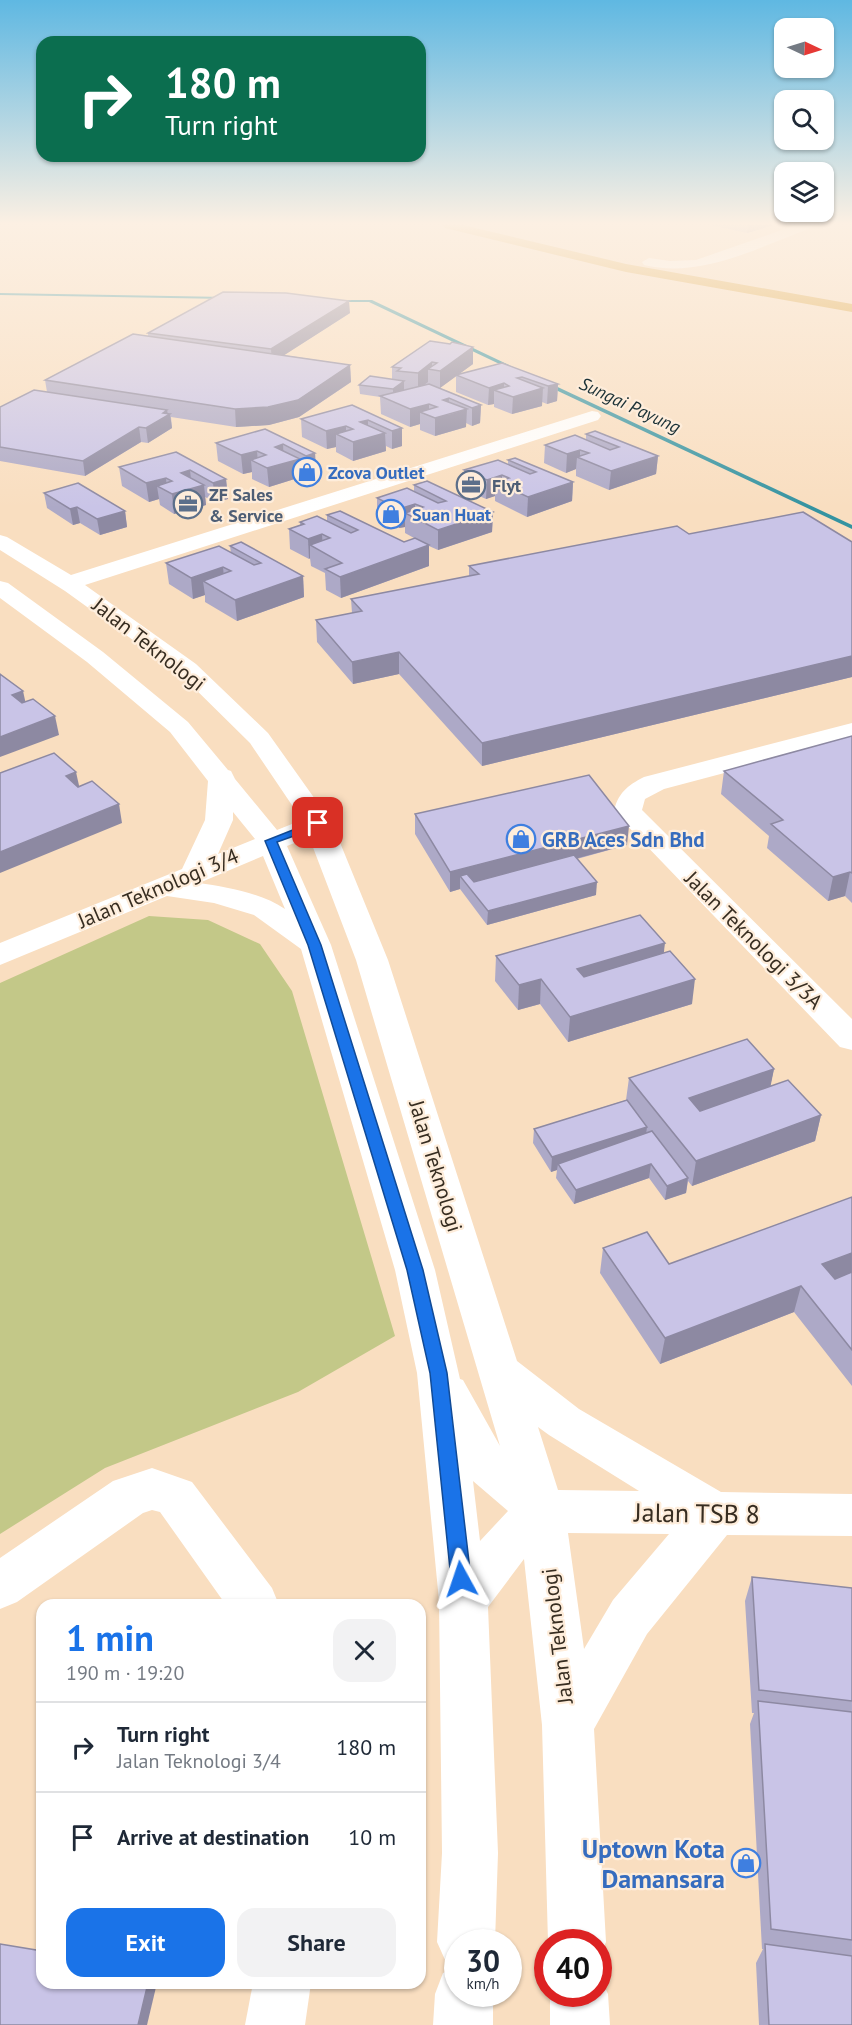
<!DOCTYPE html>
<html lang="en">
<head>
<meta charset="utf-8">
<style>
	:root { --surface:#fff; --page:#f2f2f3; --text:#1f2937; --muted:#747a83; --line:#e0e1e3; --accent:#1a73e8 }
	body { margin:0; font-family:"PT Sans",sans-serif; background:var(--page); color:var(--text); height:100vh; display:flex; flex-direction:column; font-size:22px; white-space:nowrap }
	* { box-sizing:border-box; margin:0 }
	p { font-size:20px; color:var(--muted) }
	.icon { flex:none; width:33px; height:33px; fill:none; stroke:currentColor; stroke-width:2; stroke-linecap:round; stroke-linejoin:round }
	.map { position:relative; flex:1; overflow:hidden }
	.sheet { position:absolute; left:36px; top:1599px; width:390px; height:390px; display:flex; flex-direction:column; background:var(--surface); border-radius:18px; box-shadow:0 2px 4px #0004 }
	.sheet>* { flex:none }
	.hud { position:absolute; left:36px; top:36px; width:390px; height:126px; border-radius:18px; box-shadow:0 2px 4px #0004; background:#0b6e4f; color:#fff; overflow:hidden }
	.needle { width:39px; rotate:94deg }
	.fabs { position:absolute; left:774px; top:18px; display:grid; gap:12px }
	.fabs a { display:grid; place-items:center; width:60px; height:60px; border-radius:12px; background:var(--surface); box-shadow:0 2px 4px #0004; font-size:30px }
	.speed { position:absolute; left:444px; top:1929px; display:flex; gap:12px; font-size:30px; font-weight:700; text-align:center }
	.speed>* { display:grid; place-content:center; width:78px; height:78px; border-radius:50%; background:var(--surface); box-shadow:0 2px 4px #0004; line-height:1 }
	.speed small { font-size:15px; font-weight:400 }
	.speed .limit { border:9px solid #d22; background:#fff; color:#111 }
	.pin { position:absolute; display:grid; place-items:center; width:51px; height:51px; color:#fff; margin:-26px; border-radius:12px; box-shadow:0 3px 9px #0006 }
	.me { position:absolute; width:66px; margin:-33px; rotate:355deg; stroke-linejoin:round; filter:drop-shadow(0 0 4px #0008) }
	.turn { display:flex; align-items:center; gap:21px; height:126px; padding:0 30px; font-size:27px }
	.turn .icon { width:78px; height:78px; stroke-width:2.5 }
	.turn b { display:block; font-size:42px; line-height:51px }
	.round { display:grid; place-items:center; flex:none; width:63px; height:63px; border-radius:18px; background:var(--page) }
	.summary { display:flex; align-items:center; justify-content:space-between; height:102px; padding:0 30px }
	h1 { font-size:36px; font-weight:600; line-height:45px; color:var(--accent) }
	.action { display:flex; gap:12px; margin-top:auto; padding:12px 30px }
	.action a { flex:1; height:69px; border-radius:18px; background:var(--accent); color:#fff; font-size:24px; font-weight:600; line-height:69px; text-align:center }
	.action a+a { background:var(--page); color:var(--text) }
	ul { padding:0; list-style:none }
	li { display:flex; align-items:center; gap:18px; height:90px; padding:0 30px; border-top:2px solid var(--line) }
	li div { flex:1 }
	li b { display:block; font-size:22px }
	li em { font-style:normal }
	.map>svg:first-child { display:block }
	.green { fill:#c3c888 }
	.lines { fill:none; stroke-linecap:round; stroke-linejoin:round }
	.stream { fill:#3493a1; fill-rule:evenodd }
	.minor { fill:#fff; fill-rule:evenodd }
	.highway { fill:#dca239; fill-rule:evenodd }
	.wall { fill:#ada9c7 }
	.shaded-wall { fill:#8d89a2 }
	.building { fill:#c9c4e7; stroke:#8d89a2; stroke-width:1.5 }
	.route { fill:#1a73e8; stroke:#114b97; stroke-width:1.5 }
	.labels { text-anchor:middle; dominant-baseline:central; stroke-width:4.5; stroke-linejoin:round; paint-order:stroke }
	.far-water-label { font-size:18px; font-style:italic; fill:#1b3136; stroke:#feeddb }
	.far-shop-label { font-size:18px; font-weight:bold; fill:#366cbe; stroke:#feeddb; text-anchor:start }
	.far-service-label { font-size:18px; font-weight:bold; fill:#4e5e75; stroke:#feeddb; text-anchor:start }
	.street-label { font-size:21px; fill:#372d21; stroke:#feeddb }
	.shop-label { font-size:21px; font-weight:bold; fill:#366cbe; stroke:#feeddb; text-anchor:start }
	.near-street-label { font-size:26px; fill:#372d21; stroke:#feeddb }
	.near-shop-label { font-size:26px; font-weight:bold; fill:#366cbe; stroke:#feeddb; text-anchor:end }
</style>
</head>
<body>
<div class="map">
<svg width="852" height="2025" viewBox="0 0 852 2025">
	<rect width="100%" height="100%" fill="#f9dec0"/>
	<polygon class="green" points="149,916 208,920 260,944 292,991 395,1336 298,1392 105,1468 0,1534 0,983"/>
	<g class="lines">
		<g class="stream">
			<polygon points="0,293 227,297 229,298 227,299 0,295"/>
			<polygon points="334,300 372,300 515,368 510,369 369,302 336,302"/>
			<polygon points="543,382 547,382 852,525 852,529 543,384"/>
		</g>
		<g class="minor">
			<path d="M 796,225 L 813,225 L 811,228 C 759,247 701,279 644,265 L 642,262 L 649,258 L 670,261 L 696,260 Z"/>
			<path d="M 592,411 L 598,412 L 601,416 L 598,420 L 85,585 L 196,664 L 268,733 L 332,823 L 388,960 L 517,1361 L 579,1409 L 721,1492 L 852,1494 L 852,1536 L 727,1535 L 647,1634 L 594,1729 L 606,1942 L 598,1960 L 598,1942 L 548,1942 L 542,1725 L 524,1559 L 488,1607 L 498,1853 L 495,1942 L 458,1942 L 458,1967 L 446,1962 L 437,1942 L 442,1853 L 439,1601 L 417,1373 L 395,1270 L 301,949 L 254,915 L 214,903 L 167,896 L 0,965 L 0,943 L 182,869 L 205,820 L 208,781 L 170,732 L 87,662 L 0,598 L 0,581 L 8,583 L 103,652 L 188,722 L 228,770 L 231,771 L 235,779 L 277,830 L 302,820 L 250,743 L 180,674 L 65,591 L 0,550 L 0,535 L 7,537 L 71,575 ZM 233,812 L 255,839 L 218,854 L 233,820 ZM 309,837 L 356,960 L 500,1446 L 463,1380 L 460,1379 L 435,1270 L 331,945 L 287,846 ZM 263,856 L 285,909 C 262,893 226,887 199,883 ZM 538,1427 L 549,1435 L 639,1491 L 558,1490 ZM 473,1481 L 508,1511 L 480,1541 ZM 568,1533 L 669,1534 L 613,1600 L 584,1649 Z"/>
			<path d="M 852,723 L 852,739 L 664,789 L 645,799 L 642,810 L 852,1019 L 852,1050 L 840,1047 L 614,812 C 617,794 628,785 644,777 Z"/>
			<polygon points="152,1468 192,1482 272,1588 279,1605 226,1605 160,1512 152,1510 143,1513 17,1602 0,1609 0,1558 113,1481"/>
			<polygon points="458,1967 458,1994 493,1994 493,2025 433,2025 435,1994 443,1973"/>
			<polygon points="598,1973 608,1994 610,2025 550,2025 550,1994 598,1994"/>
			<polygon points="253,1983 311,1983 305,2025 245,2025"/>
		</g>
		<polygon class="highway" points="443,225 463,225 626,264 852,304 852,312 626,272 445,228"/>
	</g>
	<g class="wall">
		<polygon points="711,225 774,225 747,233"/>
		<polygon points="350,313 284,355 350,365 351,382 299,417 269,425 236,427 171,417 172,428 148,443 141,442 85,476 0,461 0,407 47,392 45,380 148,337 148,333"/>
		<polygon points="430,341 473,364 459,374 502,363 558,384 557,401 547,404 542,402 542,406 512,414 494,407 494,404 488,405 456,392 456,376 440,388 481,405 480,423 472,426 466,423 466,427 435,436 420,430 420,424 410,427 381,414 380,397 360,394 359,385 392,379 392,367"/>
		<polygon points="352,405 402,428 402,446 392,449 386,446 386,451 353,461 336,452 336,447 327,449 302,437 301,419"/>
		<polygon points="265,429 315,453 316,472 307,474 300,471 301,477 269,487 252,479 252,472 243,474 218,461 216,443"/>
		<polygon points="586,434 658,456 656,474 609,490 576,476 576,469 566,473 544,463 545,445 586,440"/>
		<polygon points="176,452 226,479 228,499 215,502 205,497 206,505 174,514 160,505 159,499 149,502 122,486 119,467"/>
		<polygon points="508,460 573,482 572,501 527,517 495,501 495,496 486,499 464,489 464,470 508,464"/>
		<polygon points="414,485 493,512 492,532 438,550 429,546 429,566 341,598 326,590 325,573 311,566 310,558 309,559 290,549 289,529 300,525 300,522 327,521 327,515 404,542 423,543 405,533 405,527 399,528 377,517 377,498 414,491"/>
		<polygon points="44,493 125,511 127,527 100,535 80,523 73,525 47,508"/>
		<polygon points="689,534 852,542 852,677 482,766 399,674 353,684 317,642 316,620 352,613 351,599 469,576 469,566"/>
		<polygon points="230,546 303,576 304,597 237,621 205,602 205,595 193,599 169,584 166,563 231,553"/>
		<polygon points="852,736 852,903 845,896 828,901 767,848 769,836 721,794 724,771"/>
		<polygon points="415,814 627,845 577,859 596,895 487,925 460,889 450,892 415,834"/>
		<polygon points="664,953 692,1004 568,1042 540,1004 518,1010 495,981 496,956"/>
		<polygon points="774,1069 770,1086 821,1115 815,1141 692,1186 688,1181 686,1193 665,1200 649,1178 574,1204 556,1178 557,1170 551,1172 533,1143 534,1129 626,1100 629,1078"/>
		<polygon points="852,1197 852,1386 794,1312 660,1364 600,1273 603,1248 669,1264"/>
		<polygon points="752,1577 852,1588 852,2025 759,2025 756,1963 763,1949 762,1949 750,1724 754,1713 752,1713 745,1601"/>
	</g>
	<g class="shaded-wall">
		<polygon points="748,225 774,225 747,233"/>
		<polygon points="349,301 350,313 272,363 271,349"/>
		<polygon points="473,347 473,364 440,388 440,371"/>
		<polygon points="432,362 432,370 428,369 428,382 418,390 418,373"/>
		<polygon points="350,365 351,382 299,417 269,425 236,427 235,409"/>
		<polygon points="404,381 404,391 393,399 393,389"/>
		<polygon points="504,383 504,393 494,390 494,404 488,405 489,388"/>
		<polygon points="558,384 557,401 547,404 548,386"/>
		<polygon points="543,388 542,406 512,414 513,397"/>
		<polygon points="449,398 448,415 467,409 466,427 435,436 435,418 443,400"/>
		<polygon points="429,404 429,416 420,412 420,424 410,427 410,409"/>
		<polygon points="481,405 480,423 472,426 472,408"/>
		<polygon points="167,410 168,415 170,414 172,428 148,443 146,428 163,413"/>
		<polygon points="368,420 368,438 385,433 386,451 353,461 353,442 360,422"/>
		<polygon points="346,426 346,439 336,434 336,447 327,449 326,431"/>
		<polygon points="139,427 141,442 85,476 83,461"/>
		<polygon points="402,428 402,446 392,449 392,431"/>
		<polygon points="283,444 284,463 275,447"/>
		<polygon points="580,450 580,458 577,457 576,469 566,473 567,454"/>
		<polygon points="257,451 258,463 251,460 252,472 243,474 241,455"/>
		<polygon points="315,453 316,472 307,474 306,456"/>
		<polygon points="658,456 656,474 609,490 611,471"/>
		<polygon points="300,459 301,477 269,487 267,468"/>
		<polygon points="190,470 192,489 204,485 206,505 174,514 172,494 181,473"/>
		<polygon points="502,475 502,485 495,482 495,496 486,499 487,480"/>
		<polygon points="166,478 167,491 157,486 159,499 149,502 146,483"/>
		<polygon points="226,479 228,499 215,502 213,483"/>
		<polygon points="573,482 572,501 527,517 528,497"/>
		<polygon points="415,504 415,519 405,513 405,527 399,528 399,509"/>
		<polygon points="77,507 80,523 73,525 70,509"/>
		<polygon points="125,511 127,527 100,535 97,519"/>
		<polygon points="493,512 492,532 438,550 438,530"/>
		<polygon points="322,534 323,552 310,545 310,558 309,559 308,539"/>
		<polygon points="429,545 429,566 341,598 340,577"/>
		<polygon points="223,567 225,588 203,581 205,595 193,599 191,578"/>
		<polygon points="303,576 304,597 237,621 235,600"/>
		<polygon points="399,652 399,674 353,684 352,662"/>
		<polygon points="852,656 852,677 482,766 482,743"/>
		<polygon points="23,691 27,709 12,695"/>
		<polygon points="55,716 59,735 0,757 0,737"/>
		<polygon points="76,772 80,790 66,776"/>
		<polygon points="119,804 122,823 0,873 0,852"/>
		<polygon points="629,826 627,845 469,887 460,876 460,889 450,892 450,872"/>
		<polygon points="850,872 845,896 828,901 833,877"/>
		<polygon points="597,882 596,895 487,925 488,911"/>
		<polygon points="665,943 662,968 575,994 577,969"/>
		<polygon points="541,979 540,1004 518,1010 519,985"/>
		<polygon points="695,979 692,1004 568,1042 570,1017"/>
		<polygon points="774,1069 769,1094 685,1124 689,1098"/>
		<polygon points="821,1115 815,1141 692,1186 696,1161"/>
		<polygon points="647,1127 645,1142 558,1164 557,1170 551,1172 552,1157"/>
		<polygon points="651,1164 649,1178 574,1204 576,1190"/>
		<polygon points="688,1178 686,1193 665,1200 667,1186"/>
		<polygon points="852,1253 852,1275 815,1290 822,1264"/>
		<polygon points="801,1286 794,1312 660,1364 665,1338"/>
		<polygon points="148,1983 157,1983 147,2025 138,2025"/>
	</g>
	<g class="building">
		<polygon points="223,292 286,293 349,301 271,349 148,333"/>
		<polygon points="133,334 350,365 298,400 268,407 235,409 45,380"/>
		<polygon points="430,341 450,344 452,342 473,347 440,371 428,369 437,363 432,362 418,373 397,371 401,368 392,367"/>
		<polygon points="502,363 558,384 548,386 522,377 517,378 543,388 513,397 494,390 509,386 504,383 489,388 456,375"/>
		<polygon points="370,376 404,381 393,389 359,385"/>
		<polygon points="429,384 481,405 472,408 449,398 443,400 467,409 435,418 420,412 437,407 429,404 410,409 380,396"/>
		<polygon points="34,390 167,410 163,413 170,414 146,428 139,427 83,461 0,447 0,407"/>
		<polygon points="352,405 402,428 392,431 368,420 360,422 385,433 353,442 336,434 353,429 346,426 326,431 301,419"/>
		<polygon points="265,429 315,453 306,456 283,444 275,447 300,459 267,468 251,460 266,455 257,451 241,455 216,443"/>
		<polygon points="595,431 658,456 611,471 577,457 589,453 580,450 567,454 545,445 575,435 610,450 619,447 586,434"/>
		<polygon points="176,452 226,479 213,483 190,470 181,473 204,485 172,494 157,486 172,481 166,478 146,483 119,467"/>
		<polygon points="515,458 573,482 528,497 495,482 509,478 502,475 487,480 464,470 498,460 530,474 536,472 508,460"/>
		<polygon points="427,481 493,512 438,530 405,513 423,507 415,504 399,509 377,498 407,488 438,503 446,501 414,485"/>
		<polygon points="78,483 125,511 97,519 77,507 70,509 44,493"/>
		<polygon points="340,511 404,542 415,538 429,545 340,577 325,569 342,563 310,545 330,538 322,534 308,539 289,529 304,524 300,522 317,516 351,533 358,530 327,515"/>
		<polygon points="803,512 852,542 852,656 482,743 399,652 352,662 316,620 362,611 351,599 479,574 469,566 677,526 689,534"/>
		<polygon points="241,542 303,576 235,600 203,581 231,571 223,567 191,578 166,563 219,546 254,565 261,563 230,546"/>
		<polygon points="0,674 23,691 12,695 22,703 33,699 55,716 0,737"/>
		<polygon points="852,736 852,873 850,872 833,877 771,824 783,820 724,771"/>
		<polygon points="54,753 76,772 66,776 78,787 92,781 119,804 0,852 0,773"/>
		<polygon points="589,775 629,826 450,872 415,814"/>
		<polygon points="574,855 597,882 488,911 460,876 467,874 474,882"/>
		<polygon points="640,915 665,943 577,969 584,977 670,951 695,979 570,1017 541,979 519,985 496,956"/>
		<polygon points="747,1039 774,1069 689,1098 700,1111 788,1080 821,1115 696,1161 629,1078"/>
		<polygon points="627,1100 647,1127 552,1157 534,1129"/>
		<polygon points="652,1131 688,1178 667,1186 651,1164 576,1190 558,1164"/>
		<polygon points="852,1197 852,1253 822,1264 835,1279 852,1272 852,1350 801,1286 665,1338 603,1248 647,1232 669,1264"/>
		<polygon points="752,1577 852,1588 852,1701 759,1690"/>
		<polygon points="758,1701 852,1712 852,1940 771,1929"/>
		<polygon points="0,1944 42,1951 42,1983 148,1983 138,2025 0,2025"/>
		<polygon points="765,1944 852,1956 852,2025 769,2025"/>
	</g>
	<linearGradient id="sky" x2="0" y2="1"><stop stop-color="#5fb8e2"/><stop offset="0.44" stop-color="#fcf0e3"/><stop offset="1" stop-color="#fcf0e3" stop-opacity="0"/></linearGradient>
	<rect width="852" height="508" fill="url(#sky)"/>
	<polygon class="route" points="318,820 322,821 322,826 277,842 321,945 423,1270 447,1373 471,1579 468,1585 461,1588 454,1585 451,1579 430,1373 407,1270 308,945 265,841"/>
	<defs>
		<g id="shop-ring" transform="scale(1.5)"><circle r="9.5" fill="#feeddb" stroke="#3f7fe0" stroke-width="1.5"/><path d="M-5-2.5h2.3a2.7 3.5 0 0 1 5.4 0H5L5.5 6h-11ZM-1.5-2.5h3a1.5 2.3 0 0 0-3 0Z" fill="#3f7fe0"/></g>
		<g id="office-ring" transform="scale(1.5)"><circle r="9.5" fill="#feeddb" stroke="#5c6f8a" stroke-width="1.5"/><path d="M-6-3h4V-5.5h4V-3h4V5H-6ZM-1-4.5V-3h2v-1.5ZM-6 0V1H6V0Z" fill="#5c6f8a"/></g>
	</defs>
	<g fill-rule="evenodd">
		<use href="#shop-ring" x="307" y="472"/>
		<use href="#office-ring" x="471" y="485"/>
		<use href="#office-ring" x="188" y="504"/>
		<use href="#shop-ring" x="391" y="514"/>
		<use href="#shop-ring" x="521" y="839"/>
		<use href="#shop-ring" x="746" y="1863"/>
	</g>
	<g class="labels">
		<g class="far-water-label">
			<text transform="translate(630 405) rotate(25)">Sungai Payung</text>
		</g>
		<g class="far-shop-label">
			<text x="328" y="472">Zcova Outlet</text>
			<text x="412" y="514">Suan Huat</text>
		</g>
		<g class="far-service-label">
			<text x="492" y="485">Flyt</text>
			<text x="209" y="494">ZF Sales<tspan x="209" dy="21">&amp; Service</tspan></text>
		</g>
		<g class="street-label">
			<text transform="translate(149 644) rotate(38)">Jalan Teknologi</text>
			<text transform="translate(158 888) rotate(-23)">Jalan Teknologi 3/4</text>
			<text transform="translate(754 940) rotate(45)">Jalan Teknologi 3/3A</text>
			<text transform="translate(436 1166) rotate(73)">Jalan Teknologi</text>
			<text transform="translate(557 1636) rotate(-97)">Jalan Teknologi</text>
		</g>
		<g class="shop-label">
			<text x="542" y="839">GRB Aces Sdn Bhd</text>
		</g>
		<g class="near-street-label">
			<text transform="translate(697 1513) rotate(1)">Jalan TSB 8</text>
		</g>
		<g class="near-shop-label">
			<text x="725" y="1848">Uptown Kota<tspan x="725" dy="30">Damansara</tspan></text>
		</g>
	</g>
</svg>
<div class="fabs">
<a><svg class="needle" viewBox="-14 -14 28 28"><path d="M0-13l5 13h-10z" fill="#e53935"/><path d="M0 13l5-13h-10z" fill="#747a83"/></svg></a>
<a><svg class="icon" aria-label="search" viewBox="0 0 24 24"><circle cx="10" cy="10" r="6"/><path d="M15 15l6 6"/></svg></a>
<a><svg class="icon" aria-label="layers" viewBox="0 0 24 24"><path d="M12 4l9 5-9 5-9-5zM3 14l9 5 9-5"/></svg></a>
</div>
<div class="speed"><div>30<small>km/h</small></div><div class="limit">40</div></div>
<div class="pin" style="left:318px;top:823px;background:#d93025"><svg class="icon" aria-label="arrive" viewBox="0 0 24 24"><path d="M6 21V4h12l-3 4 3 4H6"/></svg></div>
<svg class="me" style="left:461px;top:1579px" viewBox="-20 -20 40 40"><path d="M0-17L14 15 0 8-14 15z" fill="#1a73e8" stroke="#fff" stroke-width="4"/></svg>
<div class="hud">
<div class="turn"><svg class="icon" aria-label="right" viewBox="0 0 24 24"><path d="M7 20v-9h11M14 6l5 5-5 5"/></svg><div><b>180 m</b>Turn right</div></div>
</div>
<section class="sheet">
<div class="summary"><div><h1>1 min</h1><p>190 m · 19:20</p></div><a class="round"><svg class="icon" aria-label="close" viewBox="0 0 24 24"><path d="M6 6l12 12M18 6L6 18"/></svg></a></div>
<ul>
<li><svg class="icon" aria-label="right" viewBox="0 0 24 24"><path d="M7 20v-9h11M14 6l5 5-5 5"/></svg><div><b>Turn right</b><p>Jalan Teknologi 3/4</p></div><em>180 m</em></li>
<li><svg class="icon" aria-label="arrive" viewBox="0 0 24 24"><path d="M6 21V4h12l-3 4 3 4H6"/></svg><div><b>Arrive at destination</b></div><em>10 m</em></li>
</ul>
<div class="action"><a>Exit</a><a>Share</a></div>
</section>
</div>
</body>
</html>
